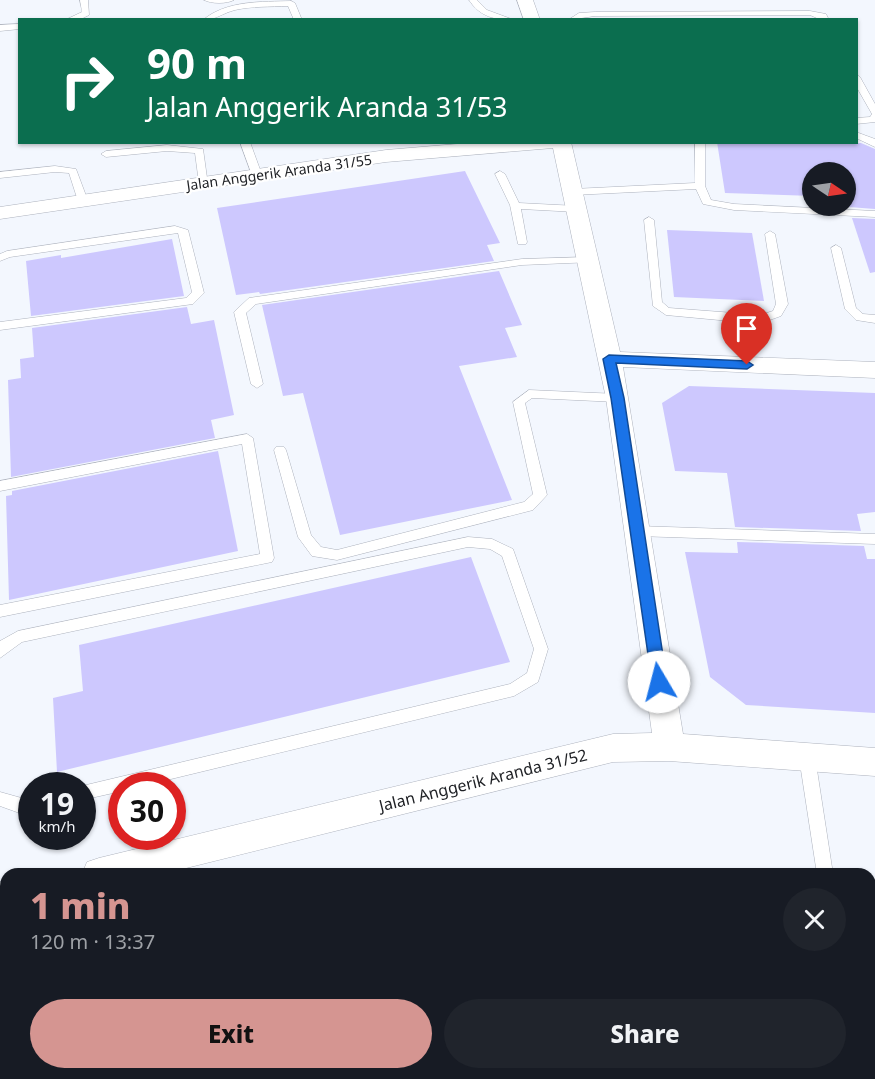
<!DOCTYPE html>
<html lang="en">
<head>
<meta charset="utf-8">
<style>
	:root { --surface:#171b24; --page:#20242c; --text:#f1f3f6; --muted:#9ea1a6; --accent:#d59591 }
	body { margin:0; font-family:"Noto Sans",sans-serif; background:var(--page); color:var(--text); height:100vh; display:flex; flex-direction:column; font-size:22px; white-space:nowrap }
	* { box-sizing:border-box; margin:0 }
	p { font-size:20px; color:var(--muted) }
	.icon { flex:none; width:33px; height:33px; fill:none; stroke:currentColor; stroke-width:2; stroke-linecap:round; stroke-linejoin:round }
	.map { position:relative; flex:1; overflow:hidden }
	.panel { position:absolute; left:0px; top:868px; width:876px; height:212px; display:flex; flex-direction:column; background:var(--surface); border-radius:18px 18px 0 0; box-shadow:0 2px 4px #0004 }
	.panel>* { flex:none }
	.top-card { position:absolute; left:18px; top:18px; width:840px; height:126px; border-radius:0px; box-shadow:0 2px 4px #0004; background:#0b6e4f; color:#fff; overflow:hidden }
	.needle { width:39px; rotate:103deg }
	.tools { position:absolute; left:802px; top:162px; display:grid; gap:12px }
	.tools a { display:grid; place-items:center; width:54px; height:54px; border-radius:50%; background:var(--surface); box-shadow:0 2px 4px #0004; font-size:30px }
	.speed { position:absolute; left:18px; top:772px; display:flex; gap:12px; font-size:30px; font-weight:700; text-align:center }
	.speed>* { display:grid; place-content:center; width:78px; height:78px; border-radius:50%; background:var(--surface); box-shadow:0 2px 4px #0004; line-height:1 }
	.speed small { font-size:15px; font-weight:400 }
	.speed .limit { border:9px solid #d22; background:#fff; color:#111 }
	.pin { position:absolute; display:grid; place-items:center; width:51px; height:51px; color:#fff; margin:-62px -26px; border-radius:50% 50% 50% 0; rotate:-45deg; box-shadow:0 0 6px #0007 }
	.pin .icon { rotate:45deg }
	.me { position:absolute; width:66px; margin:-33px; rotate:352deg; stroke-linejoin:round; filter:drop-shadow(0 0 4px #0008) }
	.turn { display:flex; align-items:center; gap:21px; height:126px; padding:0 30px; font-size:27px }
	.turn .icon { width:78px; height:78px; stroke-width:2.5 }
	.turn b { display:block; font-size:42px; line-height:51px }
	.round { display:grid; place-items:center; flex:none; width:63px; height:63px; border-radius:32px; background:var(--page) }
	.summary { display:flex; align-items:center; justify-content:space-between; height:102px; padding:0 30px }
	h1 { font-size:36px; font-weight:800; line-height:45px; color:var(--accent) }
	.cta { display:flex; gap:12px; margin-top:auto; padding:12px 30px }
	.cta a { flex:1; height:69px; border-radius:36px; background:var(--accent); color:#111; font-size:24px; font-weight:800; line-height:69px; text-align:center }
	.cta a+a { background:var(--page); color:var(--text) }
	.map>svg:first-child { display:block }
	.green { fill:#f1d5fe }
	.building { fill:#cdc8fe }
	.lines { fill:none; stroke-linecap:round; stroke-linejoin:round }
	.lane-casing { stroke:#adb2bd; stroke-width:1 }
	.street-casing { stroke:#adb2bd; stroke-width:1 }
	.lane { fill:#fff; fill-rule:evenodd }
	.street { fill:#fff; fill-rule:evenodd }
	.route { fill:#1a73e8; stroke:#114b97; stroke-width:1.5 }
	.labels { text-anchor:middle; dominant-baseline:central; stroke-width:4.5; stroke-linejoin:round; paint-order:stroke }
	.far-street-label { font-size:14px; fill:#202226; stroke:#fff }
	.street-label { font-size:16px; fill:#202226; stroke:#fff }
</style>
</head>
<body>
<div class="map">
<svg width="875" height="1079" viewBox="0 0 875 1079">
	<rect width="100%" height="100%" fill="#f3f7fe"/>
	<polygon class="green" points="7,1074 678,1074 679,1079 7,1079"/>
	<g class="building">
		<polygon points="717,142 861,143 875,149 875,209 849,207 846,199 846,172 813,172 813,196 725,193"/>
		<polygon points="465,171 500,243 487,245 494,261 260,294 259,292 236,295 217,208"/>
		<polygon points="852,218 875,219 875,272 870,273"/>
		<polygon points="667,230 752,233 764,301 674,297"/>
		<polygon points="172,239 184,296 31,316 26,261 61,255 61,258"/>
		<polygon points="499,271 522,325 505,328 517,357 459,366 512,500 340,535 303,393 283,396 262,305"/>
		<polygon points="187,307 191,324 214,320 234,415 211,420 215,438 11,477 8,380 21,378 20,359 34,357 32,328"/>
		<polygon points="689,386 875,393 875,512 857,514 861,531 735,527 727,473 675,471 662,403"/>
		<polygon points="218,451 238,551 9,600 6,496 12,495 12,491"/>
		<polygon points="737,542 864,546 867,559 875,559 875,713 746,705 710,677 685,552 738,553"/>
		<polygon points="471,557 510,662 57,772 53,698 83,691 79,645"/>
	</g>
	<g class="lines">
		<g class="lane-casing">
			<g id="lane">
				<polygon points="80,0 88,0 89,15 79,20 65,20 82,12"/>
				<path d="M 204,0 L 234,0 C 227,4 211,4 204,0 Z"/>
				<path d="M 469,0 L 477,0 L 487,10 L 514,20 C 495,20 480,17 469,0 Z"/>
				<path d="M 291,1 L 295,3 L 302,20 L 294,20 L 288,6 C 270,7 252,6 235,10 C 223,13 215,20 203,20 C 227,0 262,2 291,1 Z"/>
				<polygon points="810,11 826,14 829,20 821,20 810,15 595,16 568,20 579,13 595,12"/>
				<polygon points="20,24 20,29 0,31 0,25"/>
				<polygon points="856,74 860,77 875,104 875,122 856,124 856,118 870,117 872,114 856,86"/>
				<polygon points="856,132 875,139 875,147 856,138"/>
				<polygon points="240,142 250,142 262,175 260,177 252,175"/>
				<polygon points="695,142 705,142 705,186 711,200 734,204 875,211 875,217 734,210 703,204 696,189 573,195 568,192 573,189 695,183"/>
				<polygon points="167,145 203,149 208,185 200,185 199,183 195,153 167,151 106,157 101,154 106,151"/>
				<polygon points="55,166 76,169 88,201 87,203 83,204 78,201 69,173 55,172 0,178 0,172"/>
				<polygon points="500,171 505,174 519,203 577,206 582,209 577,212 521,209 527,242 526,244 518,244 510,205 495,174"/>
				<polygon points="649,217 654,220 662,302 669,308 760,315 773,311 776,304 765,234 770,231 775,234 788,304 781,316 761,323 742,322 753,365 751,368 743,368 741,365 730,321 666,315 653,306 644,220"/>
				<polygon points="175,226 188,230 204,293 193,304 0,330 0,322 186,298 192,292 178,233 10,257 0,261 0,254 7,251"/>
				<polygon points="836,245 841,248 856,308 863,314 875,315 875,323 856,320 845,309 831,248"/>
				<polygon points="589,257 594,260 593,262 522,265 256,304 246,313 263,384 257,388 251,384 234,312 249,298 522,259"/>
				<polygon points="529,390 618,394 624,398 618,402 532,398 525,403 547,495 533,510 337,560 312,556 298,537 274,450 276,447 284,447 286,450 311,535 321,547 337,550 524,502 533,494 513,402"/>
				<polygon points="247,434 253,438 274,558 272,562 0,617 0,605 260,554 242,444 0,491 0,481"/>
				<polygon points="637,526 875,534 875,544 637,536 632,535 630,531 632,527"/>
				<polygon points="468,537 492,539 513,549 548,649 538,682 514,696 142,786 122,786 122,791 82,800 82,786 510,684 527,673 534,649 502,556 490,549 468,547 22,642 0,658 0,641 18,631"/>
				<polygon points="807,750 813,752 815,757 833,874 817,874 799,757 801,752"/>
				<polygon points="0,792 25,799 32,798 32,813 25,815 0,806"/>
				<polygon points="870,1066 875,1070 875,1079 860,1079 858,1074 870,1074"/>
			</g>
		</g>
		<g class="street-casing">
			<g id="street">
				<polygon points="517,0 533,0 540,20 524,20"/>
				<polygon points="481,142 571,142 620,352 875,362 875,378 623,367 683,734 875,748 875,776 669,761 613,762 162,874 82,874 87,862 99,858 613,734 652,733 606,398 553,148 386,162 0,219 0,207 386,150"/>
				<polygon points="6,880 6,914 0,916 0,882"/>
			</g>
		</g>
		<use href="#lane" class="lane"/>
		<use href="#street" class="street"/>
	</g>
	<polygon class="route" points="609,355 747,361 753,365 747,369 616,363 624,398 667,682 664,687 659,689 654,687 652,682 611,398 603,359"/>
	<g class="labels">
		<g class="far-street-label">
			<text transform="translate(279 172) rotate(-8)">Jalan Anggerik Aranda 31/55</text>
		</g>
		<g class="street-label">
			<text transform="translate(483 780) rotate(-14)">Jalan Anggerik Aranda 31/52</text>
		</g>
	</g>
</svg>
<div class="tools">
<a><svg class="needle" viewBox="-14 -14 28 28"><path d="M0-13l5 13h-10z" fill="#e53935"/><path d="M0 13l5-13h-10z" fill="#9ea1a6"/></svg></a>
</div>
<div class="speed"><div>19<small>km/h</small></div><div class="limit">30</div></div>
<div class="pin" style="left:747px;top:365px;background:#d93025"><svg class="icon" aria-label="arrive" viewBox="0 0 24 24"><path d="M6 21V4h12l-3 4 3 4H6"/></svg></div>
<svg class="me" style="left:659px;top:682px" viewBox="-20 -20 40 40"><circle r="19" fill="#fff"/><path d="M0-13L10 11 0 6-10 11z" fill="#1a73e8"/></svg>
<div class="top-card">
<div class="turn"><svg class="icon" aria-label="right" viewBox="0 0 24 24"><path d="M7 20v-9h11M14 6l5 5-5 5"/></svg><div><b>90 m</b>Jalan Anggerik Aranda 31/53</div></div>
</div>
<section class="panel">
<div class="summary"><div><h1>1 min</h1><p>120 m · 13:37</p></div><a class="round"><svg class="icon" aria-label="close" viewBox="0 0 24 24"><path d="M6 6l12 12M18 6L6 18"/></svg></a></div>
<div class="cta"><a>Exit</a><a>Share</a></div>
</section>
</div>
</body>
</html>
